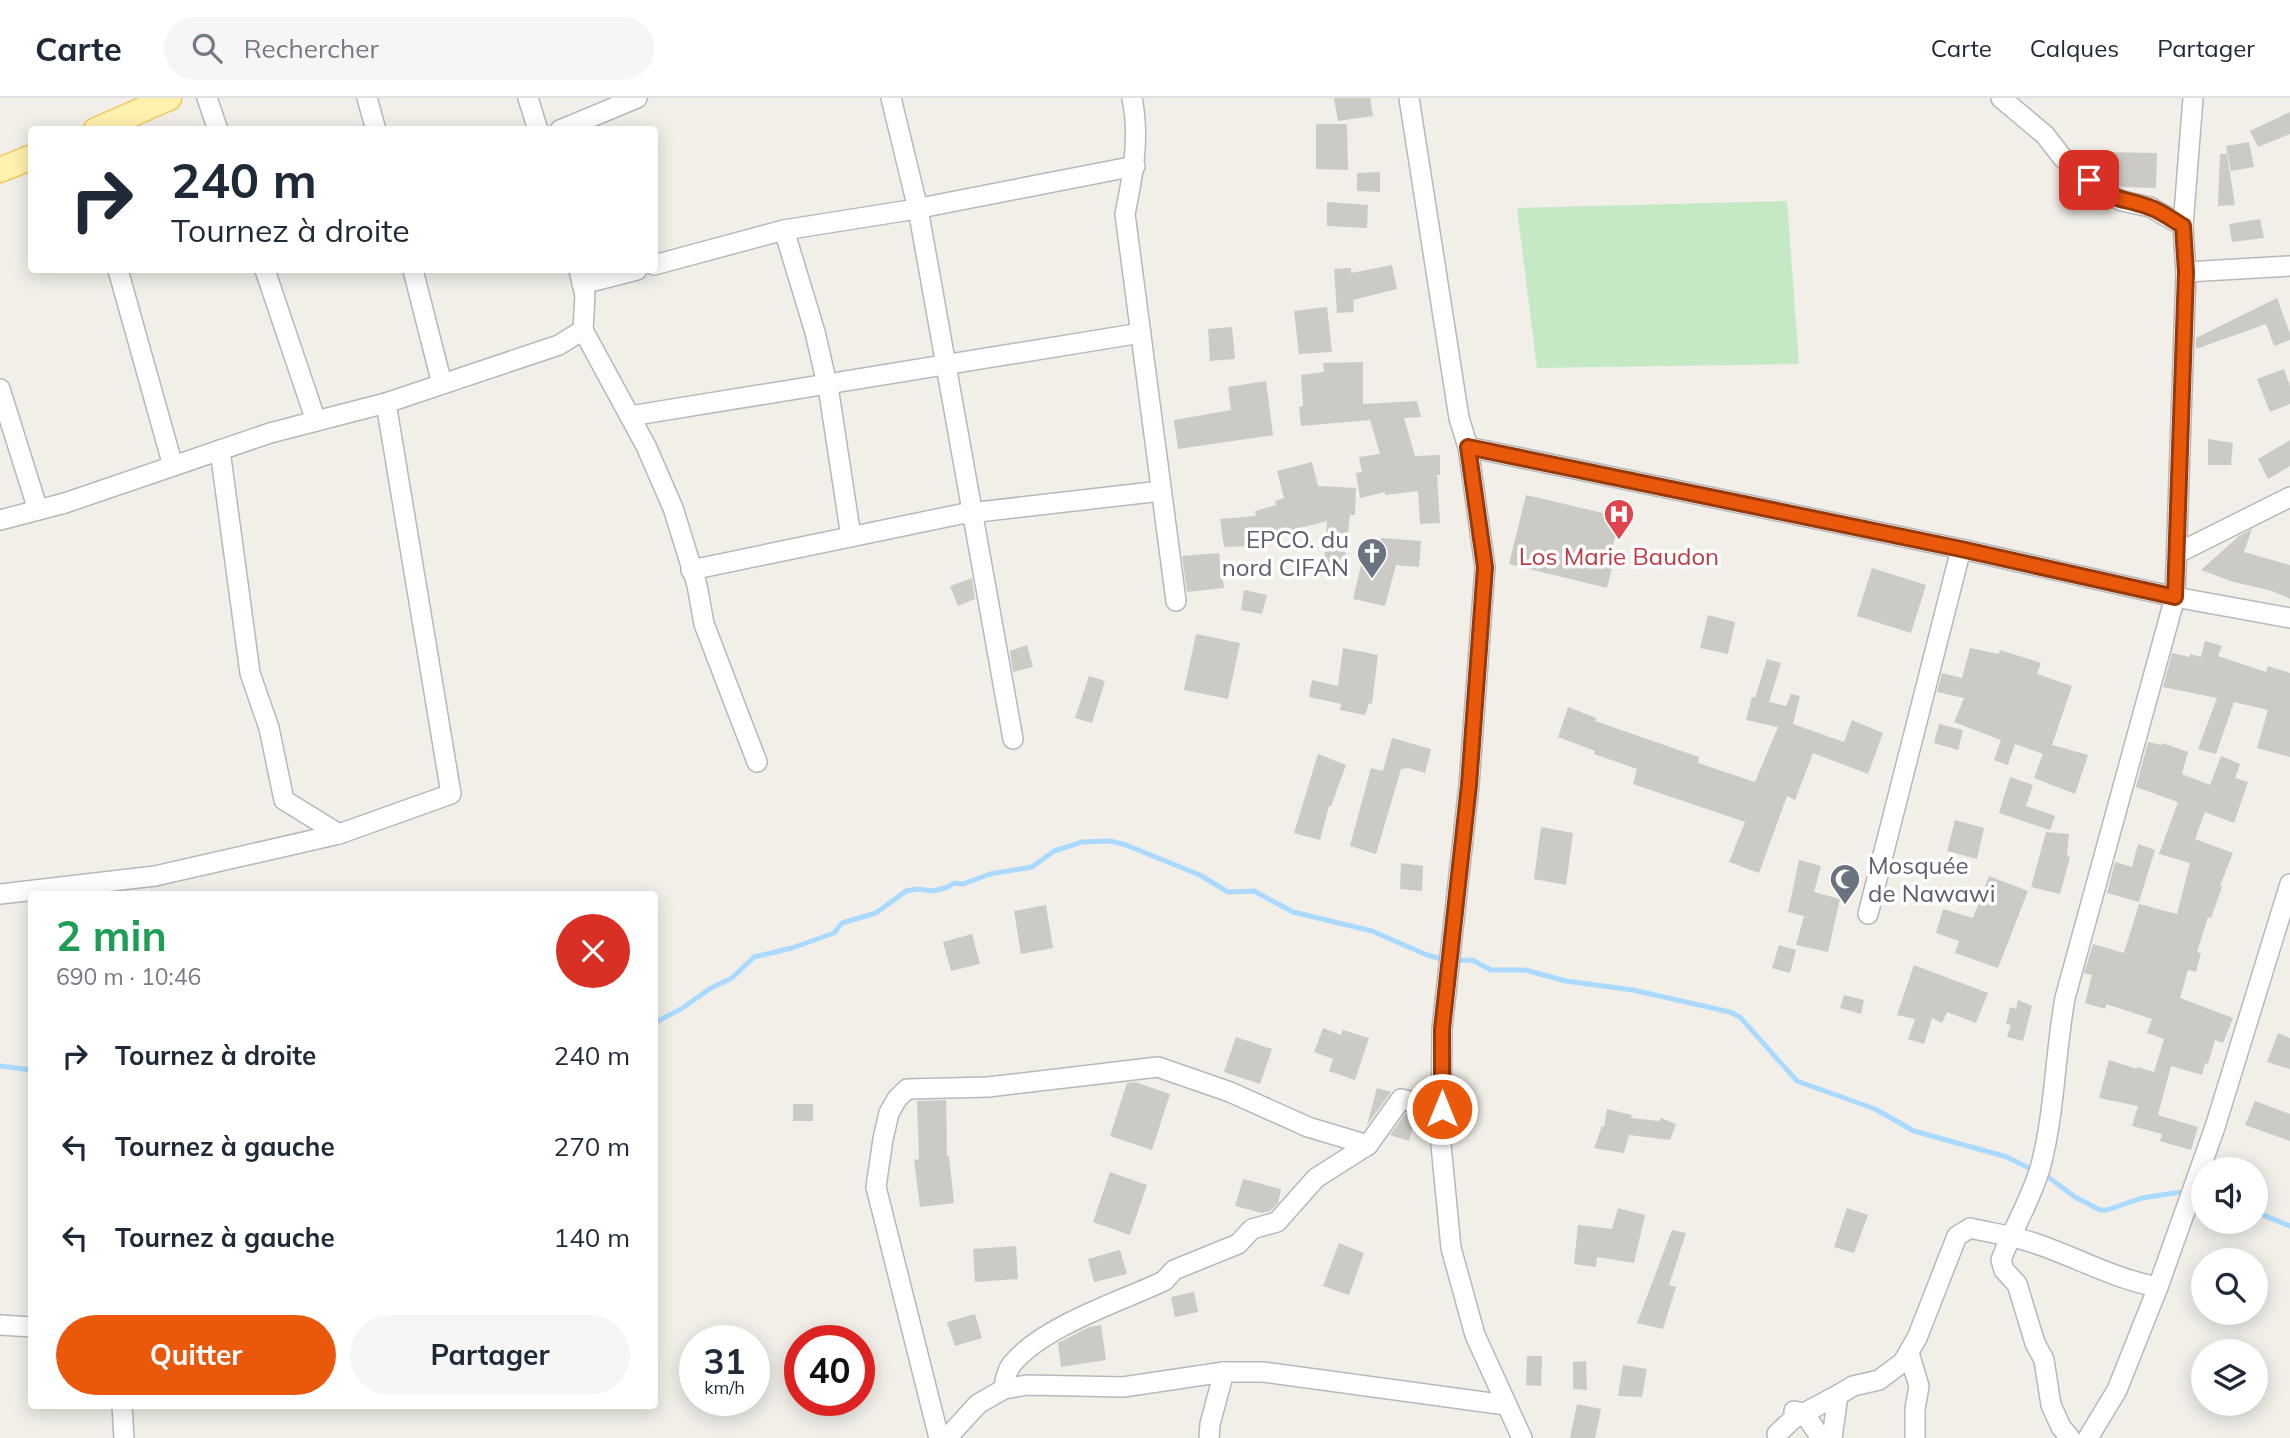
<!DOCTYPE html>
<html lang="fr">
<head>
<meta charset="utf-8">
<style>
	:root { --surface:#fff; --page:#f6f6f7; --text:#1f2937; --muted:#747a83; --line:#e0e1e3; --accent:#ea580c }
	body { margin:0; font-family:Mulish,sans-serif; background:var(--page); color:var(--text); height:100vh; display:flex; flex-direction:column; font-size:26px; white-space:nowrap }
	* { box-sizing:border-box; margin:0 }
	p { font-size:23px; color:var(--muted) }
	.icon { flex:none; width:38px; height:38px; fill:none; stroke:currentColor; stroke-width:2; stroke-linecap:round; stroke-linejoin:round }
	.map { position:relative; flex:1; overflow:hidden }
	.side { position:absolute; left:28px; top:793px; width:630px; height:518px; display:flex; flex-direction:column; background:var(--surface); border-radius:7px; box-shadow:0 4px 18px #0003 }
	.side>* { flex:none }
	.banner { position:absolute; left:28px; top:28px; width:630px; height:147px; border-radius:7px; box-shadow:0 4px 18px #0003; background:#fff; color:var(--text); overflow:hidden }
	.controls { position:absolute; left:2191px; top:1059px; display:grid; gap:14px }
	.controls a { display:grid; place-items:center; width:77px; height:77px; border-radius:50%; background:var(--surface); box-shadow:0 4px 18px #0003; font-size:35px }
	.speed { position:absolute; left:679px; top:1227px; display:flex; gap:14px; font-size:35px; font-weight:700; text-align:center }
	.speed>* { display:grid; place-content:center; width:91px; height:91px; border-radius:50%; background:var(--surface); box-shadow:0 4px 18px #0003; line-height:1 }
	.speed small { font-size:18px; font-weight:400 }
	.speed .limit { border:10px solid #d22; background:#fff; color:#111 }
	.pin { position:absolute; display:grid; place-items:center; width:60px; height:60px; color:#fff; margin:-30px; border-radius:14px; box-shadow:0 4px 10px #0006 }
	.me { position:absolute; width:77px; margin:-38px; rotate:0deg; stroke-linejoin:round; filter:drop-shadow(0 0 5px #0008) }
	.turn { display:flex; align-items:center; gap:24px; height:147px; padding:0 28px; font-size:32px }
	.turn .icon { width:91px; height:91px; stroke-width:2.5 }
	.turn b { display:block; font-size:49px; line-height:60px }
	.round { display:grid; place-items:center; flex:none; width:74px; height:74px; border-radius:37px; background:var(--page) }
	.overview { display:flex; align-items:center; justify-content:space-between; height:119px; padding:0 28px }
	h1 { font-size:42px; font-weight:700; line-height:52px; color:#1e9e55 }
	.button { display:flex; gap:14px; margin-top:auto; padding:14px 28px }
	.button a { flex:1; height:80px; border-radius:42px; background:var(--accent); color:#fff; font-size:28px; font-weight:700; line-height:80px; text-align:center }
	.button a+a { background:var(--page); color:var(--text) }
	ul { padding:0; list-style:none }
	li { display:flex; align-items:center; gap:21px; height:91px; padding:0 28px }
	li div { flex:1 }
	li b { display:block; font-size:26px }
	li em { font-style:normal }
	header { display:flex; align-items:center; gap:42px; box-sizing:border-box; height:98px; padding:0 35px; background:var(--surface); border-bottom:2px solid var(--line) }
	header strong { font-size:33px }
	nav { display:flex; gap:38px; margin-inline-start:auto; font-size:24px }
	.search { width:490px; height:63px; background:var(--page); display:flex; align-items:center; gap:18px; box-sizing:border-box; padding:0 24px; border-radius:38px; color:var(--muted); font-size:26px }
	.map>svg:first-child { display:block }
	.green { fill:#c5e8c5 }
	.lines { fill:none; stroke-linecap:round; stroke-linejoin:round }
	.stream { stroke:#aadaff; stroke-width:5 }
	.building { fill:#cccac5 }
	.minor-casing { stroke:#b5b8bc; stroke-width:22 }
	.major-casing { stroke:#f2c960; stroke-width:27 }
	.minor { stroke:#fff; stroke-width:19 }
	.major { stroke:#fff2af; stroke-width:24 }
	.route-casing { stroke:#983908; stroke-width:18 }
	.route { stroke:#ea580c; stroke-width:12 }
	.labels { text-anchor:middle; dominant-baseline:central; stroke-width:7; stroke-linejoin:round; paint-order:stroke }
	.worship-label { font-size:24px; fill:#5b616d; stroke:#fff; text-anchor:end }
	.health-label { font-size:24px; fill:#be3a42; stroke:#fff }
</style>
</head>
<body>
<header>
<strong>Carte</strong>
<div class="search"><svg class="icon" aria-label="search" viewBox="0 0 24 24"><circle cx="10" cy="10" r="6"/><path d="M15 15l6 6"/></svg>Rechercher</div>
<nav><a>Carte</a><a>Calques</a><a>Partager</a></nav>
</header>
<div class="map">
<svg width="2290" height="1340" viewBox="0 0 2290 1340">
	<rect width="100%" height="100%" fill="#f1efe8"/>
	<polygon class="green" points="1787,103 1799,266 1537,270 1517,110"/>
	<g class="lines">
		<g class="stream">
			<polyline points="654,925 681,911 711,890 732,880 754,859 792,850 834,835 842,825 876,815 906,793 917,791 933,793 948,789 954,785 963,786 990,776 1032,769 1054,753 1082,744 1110,743 1126,747 1200,777 1228,794 1254,793 1293,814 1372,833 1427,857 1450,863 1472,862 1491,872 1525,872 1566,883 1633,892 1730,914 1740,919 1797,983 1875,1011 1914,1033 2007,1059 2035,1073"/>
			<polyline points="0,968 32,972"/>
			<polyline points="2044,1076 2075,1099 2100,1112 2107,1112 2142,1100 2188,1093"/>
			<polyline points="2256,1114 2290,1128"/>
		</g>
	</g>
	<g class="building">
		<polygon points="1334,0 1370,0 1373,18 1338,23"/>
		<polygon points="2290,14 2290,36 2258,49 2250,33"/>
		<polygon points="1316,26 1347,26 1348,72 1316,71"/>
		<polygon points="2249,44 2254,69 2231,73 2226,48"/>
		<polygon points="2105,54 2157,55 2156,90 2122,89 2104,81"/>
		<polygon points="2220,56 2227,56 2235,107 2218,108"/>
		<polygon points="1380,74 1380,94 1357,93 1357,75"/>
		<polygon points="1327,104 1368,107 1367,130 1327,128"/>
		<polygon points="2260,121 2264,140 2232,144 2229,126"/>
		<polygon points="1392,167 1397,191 1353,202 1354,214 1337,215 1334,171 1351,170 1351,175"/>
		<polygon points="2277,200 2290,236 2290,242 2274,248 2266,226 2196,251 2196,240"/>
		<polygon points="1327,209 1332,254 1299,256 1294,213"/>
		<polygon points="1232,229 1235,261 1210,263 1208,231"/>
		<polygon points="1363,264 1363,306 1417,303 1421,319 1404,320 1415,358 1440,357 1440,377 1437,377 1440,425 1420,426 1418,393 1385,397 1385,394 1360,400 1356,375 1362,374 1359,359 1380,356 1370,322 1301,328 1299,309 1303,308 1301,277 1324,274 1323,265"/>
		<polygon points="2284,271 2290,288 2290,306 2270,314 2257,281"/>
		<polygon points="1266,283 1273,337 1178,351 1174,322 1231,312 1228,289"/>
		<polygon points="2208,341 2233,345 2231,367 2208,367"/>
		<polygon points="2290,342 2290,368 2268,381 2258,361"/>
		<polygon points="1312,364 1318,388 1356,390 1355,417 1350,417 1344,468 1324,466 1327,423 1246,444 1247,448 1224,449 1220,421 1256,418 1255,413 1276,407 1275,403 1284,400 1277,373"/>
		<polygon points="1526,397 1620,419 1610,460 1614,461 1607,490 1509,466"/>
		<polygon points="2252,431 2244,454 2290,467 2290,501 2272,493 2234,484 2201,472 2239,438"/>
		<polygon points="1381,440 1421,443 1419,469 1396,467 1385,508 1353,501 1363,459 1380,461"/>
		<polygon points="1219,455 1224,490 1187,494 1182,458"/>
		<polygon points="1872,470 1926,487 1911,535 1857,518"/>
		<polygon points="972,480 975,501 958,508 950,488"/>
		<polygon points="1244,492 1267,497 1262,516 1241,512"/>
		<polygon points="1708,517 1735,524 1728,556 1700,550"/>
		<polygon points="1196,536 1240,545 1228,601 1184,592"/>
		<polygon points="2205,543 2222,548 2218,558 2266,574 2268,568 2290,575 2290,659 2257,650 2268,612 2234,604 2216,656 2198,651 2217,600 2163,589 2172,555 2190,559 2190,556 2201,559"/>
		<polygon points="1027,547 1033,569 1013,574 1010,553"/>
		<polygon points="1343,550 1378,557 1372,606 1369,605 1365,617 1340,612 1341,606 1309,599 1312,582 1338,588"/>
		<polygon points="1970,550 1999,556 2000,552 2041,565 2037,576 2072,588 2052,647 2088,657 2075,696 2034,680 2043,656 2015,646 2008,667 1994,662 2001,642 1954,624 1964,600 1937,594 1942,575 1962,580"/>
		<polygon points="1767,561 1781,565 1769,604 1786,608 1791,596 1800,598 1793,626 1844,644 1852,622 1883,635 1868,676 1813,655 1795,702 1787,698 1759,775 1729,764 1745,724 1633,686 1637,671 1594,656 1595,653 1558,639 1568,609 1596,620 1595,623 1699,659 1698,665 1755,684 1778,629 1746,622 1752,599 1755,600"/>
		<polygon points="1089,578 1105,583 1092,625 1075,620"/>
		<polygon points="1939,626 1963,632 1958,652 1934,645"/>
		<polygon points="1392,640 1431,651 1425,675 1408,670 1401,671 1376,756 1350,748 1371,670 1383,673"/>
		<polygon points="2148,644 2161,647 2162,645 2188,654 2182,676 2210,687 2221,658 2240,666 2235,680 2248,684 2234,725 2205,714 2195,741 2233,755 2220,788 2222,789 2211,820 2208,819 2197,854 2201,855 2196,874 2188,872 2180,900 2233,920 2223,945 2215,942 2208,966 2205,965 2202,977 2171,968 2158,1017 2198,1029 2191,1052 2160,1043 2162,1036 2132,1028 2138,1008 2099,1000 2109,962 2137,971 2137,969 2154,974 2164,941 2147,935 2152,921 2106,906 2105,911 2085,905 2092,877 2084,875 2093,846 2124,855 2139,806 2177,816 2190,765 2159,756 2178,704 2136,689"/>
		<polygon points="1318,656 1346,667 1331,708 1329,708 1320,742 1294,735"/>
		<polygon points="2010,679 2033,687 2026,708 2055,718 2050,732 1999,715"/>
		<polygon points="1955,722 1984,730 1977,761 1947,753"/>
		<polygon points="1541,729 1573,735 1566,787 1534,781"/>
		<polygon points="2046,734 2069,736 2067,758 2070,759 2060,796 2031,789"/>
		<polygon points="2138,746 2155,752 2139,804 2107,795 2115,764 2132,769"/>
		<polygon points="1799,762 1821,768 1814,794 1840,801 1828,854 1796,847 1804,818 1788,814"/>
		<polygon points="1401,765 1423,768 1422,793 1400,791"/>
		<polygon points="1989,778 2028,793 1998,870 1955,855 1959,843 1936,835 1943,811 1973,820"/>
		<polygon points="1046,807 1053,850 1021,856 1014,813"/>
		<polygon points="972,836 980,866 951,873 943,844"/>
		<polygon points="1779,847 1796,852 1790,875 1772,870"/>
		<polygon points="1914,867 1988,895 1976,925 1947,914 1942,925 1932,920 1924,946 1908,941 1915,921 1897,917"/>
		<polygon points="1844,897 1864,902 1861,916 1840,910"/>
		<polygon points="2018,902 2032,908 2023,943 2007,939 2011,927 2006,926 2010,909 2016,911"/>
		<polygon points="1323,930 1341,937 1343,932 1369,940 1355,982 1329,973 1333,961 1314,954"/>
		<polygon points="2278,935 2290,940 2290,971 2267,964"/>
		<polygon points="1236,939 1272,951 1260,986 1224,974"/>
		<polygon points="1135,984 1170,996 1152,1052 1110,1038 1127,985"/>
		<polygon points="1377,990 1391,994 1367,1027"/>
		<polygon points="946,1002 947,1058 949,1058 954,1105 920,1109 914,1062 919,1061 917,1003"/>
		<polygon points="2255,1003 2290,1016 2290,1043 2245,1027"/>
		<rect x="793" y="1006" width="20" height="17"/>
		<polygon points="1607,1011 1632,1017 1631,1020 1659,1023 1661,1020 1676,1026 1670,1042 1629,1037 1624,1055 1594,1050 1602,1028 1604,1029"/>
		<polygon points="1406,1015 1416,1017 1409,1043 1390,1037"/>
		<polygon points="1110,1074 1147,1087 1130,1137 1093,1124"/>
		<polygon points="1243,1081 1281,1091 1278,1105 1270,1113 1262,1115 1235,1108"/>
		<polygon points="1618,1110 1645,1117 1634,1165 1597,1159 1596,1169 1574,1166 1578,1127 1612,1131"/>
		<polygon points="1847,1110 1868,1117 1854,1155 1834,1149"/>
		<polygon points="1672,1132 1686,1135 1669,1187 1676,1189 1663,1231 1637,1225"/>
		<polygon points="1339,1145 1364,1155 1349,1197 1323,1188"/>
		<polygon points="1016,1148 1018,1181 975,1184 973,1151"/>
		<polygon points="1120,1152 1127,1176 1094,1184 1088,1161"/>
		<polygon points="1194,1194 1198,1214 1175,1219 1171,1199"/>
		<polygon points="975,1216 982,1240 955,1248 947,1224"/>
		<polygon points="1101,1227 1106,1262 1061,1269 1058,1245 1089,1229"/>
		<polygon points="1527,1258 1542,1258 1541,1288 1526,1287"/>
		<polygon points="1586,1263 1587,1292 1573,1291 1573,1264"/>
		<polygon points="1623,1267 1647,1271 1642,1299 1618,1298"/>
		<polygon points="1577,1306 1601,1311 1595,1340 1570,1340"/>
	</g>
	<g class="lines">
		<g class="minor-casing">
			<g id="minor">
				<polyline points="207,0 218,32"/>
				<polyline points="367,0 376,32"/>
				<polyline points="528,0 538,32"/>
				<polyline points="891,0 918,111 1013,641"/>
				<path d="M 1132,0 C 1140,39 1133,77 1125,116 L 1176,503"/>
				<polyline points="1409,0 1459,320 1468,349 1485,469 1469,687 1442,931 1441,1047 1451,1150 1475,1237 1522,1340"/>
				<polyline points="2001,0 2045,37 2062,59 2097,91 2122,103 2150,109 2183,128"/>
				<polyline points="560,32 637,0"/>
				<polyline points="784,132 815,234 829,295 851,439"/>
				<polyline points="654,167 784,132 910,112 1135,68"/>
				<polyline points="118,172 173,368"/>
				<polyline points="265,172 316,323"/>
				<polyline points="413,172 442,286"/>
				<polyline points="579,172 585,197 583,232 646,348 673,410 697,487 704,526 757,664"/>
				<polyline points="2186,174 2290,168"/>
				<polyline points="582,186 637,172"/>
				<polyline points="0,291 38,412"/>
				<polyline points="630,318 1141,235"/>
				<polyline points="1468,349 1961,451 2175,499 2290,520"/>
				<polyline points="220,352 250,575 269,630 284,702 339,736"/>
				<polyline points="0,422 65,405 270,335 386,305 559,247 583,232"/>
				<polyline points="2178,455 2290,399"/>
				<polyline points="691,472 961,416 1161,393"/>
				<polyline points="0,796 155,778 339,736 451,696 386,305"/>
				<polyline points="1868,816 1961,451"/>
				<polyline points="0,1227 32,1229"/>
				<polyline points="1909,1255 1919,1288 1915,1311 1915,1340"/>
				<path d="M 1004,1291 C 1005,1282 1006,1274 1012,1266 C 1043,1228 1119,1204 1164,1183 L 1174,1172 L 1238,1146 L 1252,1131 L 1277,1124 L 1316,1080 L 1368,1047"/>
				<polyline points="122,1307 124,1340"/>
				<polyline points="1794,1313 1804,1315 1821,1340"/>
				<polyline points="1777,1336 1793,1321 1838,1297"/>
				<polyline points="939,1340 876,1089 883,1041 889,1015 897,1001 907,991 988,989 1158,969 1230,994 1308,1029 1368,1047 1401,1001 1442,1011"/>
				<polyline points="947,1340 978,1306 1004,1291 1027,1287 1123,1289 1224,1274 1263,1274 1506,1307"/>
				<polyline points="1209,1340 1210,1326 1224,1274"/>
				<path d="M 1832,1340 L 1838,1297 L 1853,1288 L 1879,1282 L 1903,1264 L 1917,1240 L 1957,1138 L 1970,1130 C 1991,1135 2014,1138 2034,1145 C 2076,1159 2114,1181 2158,1189"/>
				<path d="M 2070,1340 L 2061,1329 L 2051,1307 L 2044,1262 L 2035,1245 L 2017,1186 L 2004,1172 L 2001,1162 C 2013,1130 2032,1100 2041,1067 C 2055,1012 2055,956 2065,900 L 2175,499 L 2186,174 L 2183,128 L 2193,0"/>
				<polyline points="2088,1340 2117,1292 2158,1189 2215,1029 2290,786"/>
			</g>
		</g>
		<g class="major-casing">
			<g id="major">
				<polyline points="96,32 169,0"/>
				<polyline points="0,72 32,59"/>
			</g>
		</g>
		<use href="#minor" class="minor"/>
		<use href="#major" class="major"/>
	</g>
	<g class="lines">
		<g class="route-casing">
			<path id="route" d="M 1442,1011 L 1442,931 L 1469,687 L 1485,469 L 1468,349 L 1961,451 L 2175,499 L 2186,174 L 2183,128 C 2173,122 2161,113 2149,109 C 2125,100 2109,103 2089,82"/>
		</g>
		<use href="#route" class="route"/>
	</g>
	<defs>
		<g id="hospital-pin" transform="scale(1.575)"><path d="M0 17L-7.5 6A9.5 9.5 0 1 1 7.5 6Z" fill="#e0444e" stroke="#fff"/><path d="M-5-5h3v3.5h4V-5h3V5h-3V1.5h-4V5h-3Z" fill="#fff"/></g>
		<g id="church-pin" transform="scale(1.575)"><path d="M0 17L-7.5 6A9.5 9.5 0 1 1 7.5 6Z" fill="#6b7280" stroke="#fff"/><path d="M-1.2-6h2.4v3.5h3.3v2.4h-3.3V6h-2.4V-.1h-3.3v-2.4h3.3Z" fill="#fff"/></g>
		<g id="mosque-pin" transform="scale(1.575)"><path d="M0 17L-7.5 6A9.5 9.5 0 1 1 7.5 6Z" fill="#6b7280" stroke="#fff"/><path d="M3.5-4.9A6 6 0 1 0 3.5 4.9A5 5 0 1 1 3.5-4.9Z" fill="#fff"/></g>
	</defs>
	<g fill-rule="evenodd">
		<use href="#hospital-pin" x="1619" y="416"/>
		<use href="#church-pin" x="1372" y="455"/>
		<use href="#mosque-pin" x="1845" y="781"/>
	</g>
	<g class="labels">
		<g class="worship-label">
			<text x="1349" y="441">EPCO. du<tspan x="1349" dy="28">nord CIFAN</tspan></text>
			<text x="1868" y="767" text-anchor="start">Mosquée<tspan x="1868" dy="28">de Nawawi</tspan></text>
		</g>
		<g class="health-label">
			<text x="1619" y="458">Los Marie Baudon</text>
		</g>
	</g>
</svg>
<div class="controls">
<a><svg class="icon" aria-label="sound" viewBox="0 0 24 24"><path d="M4 9h4l5-4v14l-5-4H4zM17 9q2 3 0 6"/></svg></a>
<a><svg class="icon" aria-label="search" viewBox="0 0 24 24"><circle cx="10" cy="10" r="6"/><path d="M15 15l6 6"/></svg></a>
<a><svg class="icon" aria-label="layers" viewBox="0 0 24 24"><path d="M12 4l9 5-9 5-9-5zM3 14l9 5 9-5"/></svg></a>
</div>
<div class="speed"><div>31<small>km/h</small></div><div class="limit">40</div></div>
<div class="pin" style="left:2089px;top:82px;background:#d93025"><svg class="icon" aria-label="arrive" viewBox="0 0 24 24"><path d="M6 21V4h12l-3 4 3 4H6"/></svg></div>
<svg class="me" style="left:1442px;top:1011px" viewBox="-20 -20 40 40"><circle r="17" fill="#ea580c" stroke="#fff" stroke-width="3"/><path d="M0-11L8 9 0 5-8 9z" fill="#fff"/></svg>
<div class="banner">
<div class="turn"><svg class="icon" aria-label="right" viewBox="0 0 24 24"><path d="M7 20v-9h11M14 6l5 5-5 5"/></svg><div><b>240 m</b>Tournez à droite</div></div>
</div>
<section class="side">
<div class="overview"><div><h1>2 min</h1><p>690 m · 10:46</p></div><a class="round" style="background:#d93025;color:#fff"><svg class="icon" aria-label="close" viewBox="0 0 24 24"><path d="M6 6l12 12M18 6L6 18"/></svg></a></div>
<ul>
<li><svg class="icon" aria-label="right" viewBox="0 0 24 24"><path d="M7 20v-9h11M14 6l5 5-5 5"/></svg><div><b>Tournez à droite</b></div><em>240 m</em></li>
<li><svg class="icon" aria-label="left" viewBox="0 0 24 24"><path d="M17 20v-9H6M10 6l-5 5 5 5"/></svg><div><b>Tournez à gauche</b></div><em>270 m</em></li>
<li><svg class="icon" aria-label="left" viewBox="0 0 24 24"><path d="M17 20v-9H6M10 6l-5 5 5 5"/></svg><div><b>Tournez à gauche</b></div><em>140 m</em></li>
</ul>
<div class="button"><a>Quitter</a><a>Partager</a></div>
</section>
</div>
</body>
</html>
